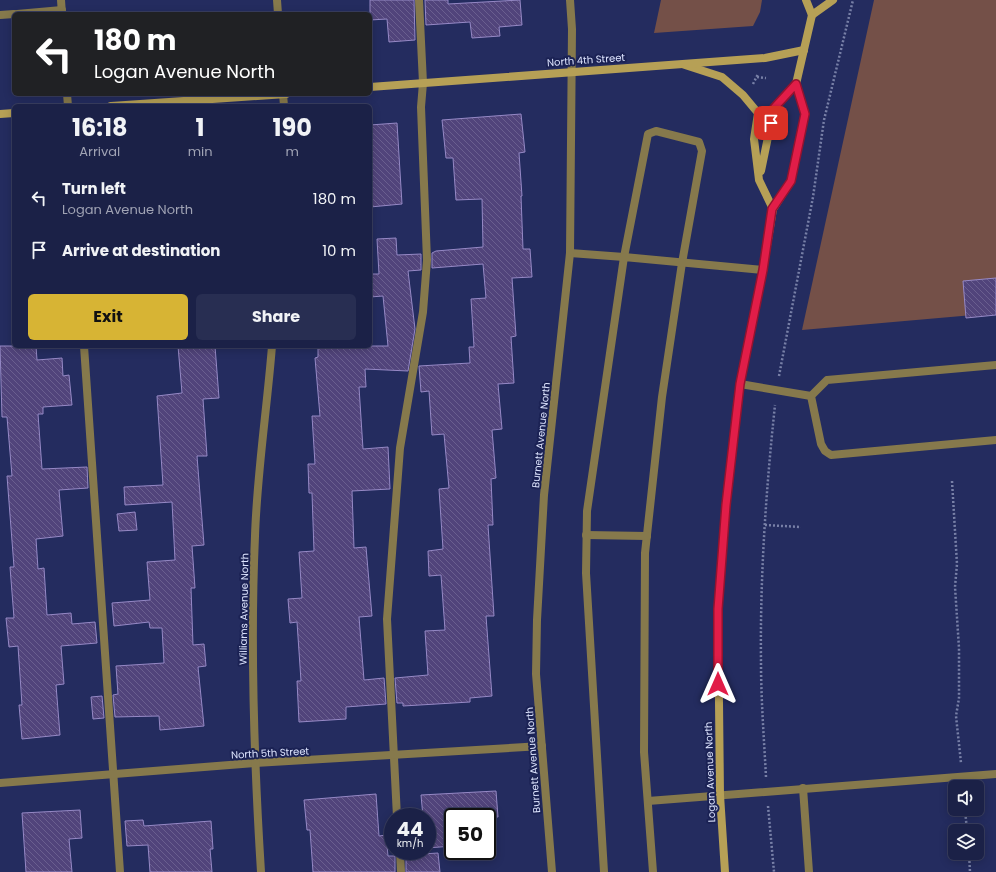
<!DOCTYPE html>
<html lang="en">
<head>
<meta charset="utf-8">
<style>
	:root { --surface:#1b2147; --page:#282e52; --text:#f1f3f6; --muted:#a0a3b4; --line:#393e60; --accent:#d7b434 }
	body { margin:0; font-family:Poppins,sans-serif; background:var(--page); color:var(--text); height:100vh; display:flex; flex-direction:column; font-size:15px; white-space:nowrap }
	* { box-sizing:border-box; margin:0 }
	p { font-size:13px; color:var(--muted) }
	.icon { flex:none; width:22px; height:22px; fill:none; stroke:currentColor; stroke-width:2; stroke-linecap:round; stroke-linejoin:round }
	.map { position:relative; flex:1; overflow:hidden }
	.panel { position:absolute; left:12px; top:104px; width:360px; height:244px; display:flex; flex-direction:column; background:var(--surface); border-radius:6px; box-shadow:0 2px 10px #0003,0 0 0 1px var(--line) }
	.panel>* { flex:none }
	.hud { position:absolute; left:12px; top:12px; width:360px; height:84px; border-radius:6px; box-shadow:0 2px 10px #0003,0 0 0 1px var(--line); background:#202124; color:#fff; overflow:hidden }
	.controls { position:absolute; left:948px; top:780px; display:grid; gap:8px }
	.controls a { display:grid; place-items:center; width:36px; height:36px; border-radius:6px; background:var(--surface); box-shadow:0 2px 10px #0003,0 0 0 1px var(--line); font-size:20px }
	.speed { position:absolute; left:384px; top:808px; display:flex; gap:8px; font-size:20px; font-weight:700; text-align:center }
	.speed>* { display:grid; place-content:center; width:52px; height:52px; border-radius:50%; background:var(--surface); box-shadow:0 2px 10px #0003,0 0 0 1px var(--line); line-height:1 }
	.speed small { font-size:10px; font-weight:400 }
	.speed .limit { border:2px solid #111; border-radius:6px; background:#fff; color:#111 }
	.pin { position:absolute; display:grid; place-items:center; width:34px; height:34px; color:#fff; margin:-17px; border-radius:8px; box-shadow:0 2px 6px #0006 }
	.me { position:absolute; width:44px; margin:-22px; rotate:0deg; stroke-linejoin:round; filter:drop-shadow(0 0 3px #0008) }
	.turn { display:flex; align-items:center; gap:14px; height:84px; padding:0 16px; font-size:18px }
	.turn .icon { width:52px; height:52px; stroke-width:2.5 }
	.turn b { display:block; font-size:28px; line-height:34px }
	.eta { display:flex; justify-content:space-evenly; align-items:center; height:68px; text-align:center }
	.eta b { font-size:24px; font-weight:700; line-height:28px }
	.action { display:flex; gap:8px; margin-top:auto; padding:8px 16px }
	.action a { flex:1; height:46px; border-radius:6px; background:var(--accent); color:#111; font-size:16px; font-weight:700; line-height:46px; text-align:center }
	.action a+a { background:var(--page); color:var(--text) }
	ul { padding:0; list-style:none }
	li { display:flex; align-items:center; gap:12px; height:52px; padding:0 16px }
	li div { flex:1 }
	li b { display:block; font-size:15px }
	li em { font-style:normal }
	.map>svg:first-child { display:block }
	.green { fill:#745048 }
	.building { fill:url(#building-back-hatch); stroke:#9689c6 }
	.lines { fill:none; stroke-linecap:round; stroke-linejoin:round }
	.path { stroke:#7880a7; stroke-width:2.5; stroke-dasharray:2 2; stroke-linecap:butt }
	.service { stroke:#86794c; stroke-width:8 }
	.minor { stroke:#86794c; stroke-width:8 }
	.tertiary { stroke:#86794c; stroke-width:8 }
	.secondary { stroke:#b6a056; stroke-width:8 }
	.route-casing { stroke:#92132f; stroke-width:10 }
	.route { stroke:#e11d48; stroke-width:7 }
	.labels { text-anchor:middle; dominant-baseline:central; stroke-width:4; stroke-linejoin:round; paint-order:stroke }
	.street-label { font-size:10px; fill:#dde4fe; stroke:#1b2254 }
</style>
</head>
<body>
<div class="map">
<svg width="996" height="872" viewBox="0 0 996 872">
	<defs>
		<pattern id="building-back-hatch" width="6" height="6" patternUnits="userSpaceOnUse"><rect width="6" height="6" fill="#51447b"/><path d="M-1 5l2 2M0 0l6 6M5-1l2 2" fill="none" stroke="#6a5f8f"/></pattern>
	</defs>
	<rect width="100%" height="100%" fill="#242c5f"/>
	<g class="green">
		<polygon points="661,0 762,0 760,12 753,26 654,33"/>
		<polygon points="874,0 996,0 996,313 802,330"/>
	</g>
	<g class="building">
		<polygon points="370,0 414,0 415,40 389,42 387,19 370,20"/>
		<polygon points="425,0 448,0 448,4 520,0 522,25 499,27 500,36 472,38 470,22 426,25"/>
		<polygon points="521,114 525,152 519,153 522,196 521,196 523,249 530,249 532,277 512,278 516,336 511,337 514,383 498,384 502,429 492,430 496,478 491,479 493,525 488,525 494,616 486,616 492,696 470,698 470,702 403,706 403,703 397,703 395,678 428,675 425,631 445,630 441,575 429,576 428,551 443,549 439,489 449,488 444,434 432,435 429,391 421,392 419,366 470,363 469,347 474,347 471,299 486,298 483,264 432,268 432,253 436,251 483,247 482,199 456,200 453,158 446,158 442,120"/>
		<polygon points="397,123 402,204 370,207 370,125"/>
		<polygon points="396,238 397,255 421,254 421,270 408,271 415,329 408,371 365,369 366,387 359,387 363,449 388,447 390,489 352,491 354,548 366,547 372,616 359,617 364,680 384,678 386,704 346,707 346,719 299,722 297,681 301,681 297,622 290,623 288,599 302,598 299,552 314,551 312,493 309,493 308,464 315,464 312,416 320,416 315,358 318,357 318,346 388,346 383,296 370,297 370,274 379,274 377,239"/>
		<polygon points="996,278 996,315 966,318 963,281"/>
		<polygon points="0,346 36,346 37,360 62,358 63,376 69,375 72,405 43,407 43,414 38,414 42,469 87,467 88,488 59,490 63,536 36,539 38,569 44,568 47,615 71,613 72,624 95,622 97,643 61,646 64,684 56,685 60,735 22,739 19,705 22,705 18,646 9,647 6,618 14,618 10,567 14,567 7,476 12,476 7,417 2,417"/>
		<polygon points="178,346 215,346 219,398 203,399 207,456 197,456 204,545 192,546 195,588 191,588 193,645 204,644 206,666 198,667 204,726 160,730 159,716 115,717 113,695 118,694 116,666 164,663 162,628 150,628 149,622 114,626 112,603 150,600 147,562 175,560 172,502 125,505 124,487 163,485 157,396 182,393"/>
		<polygon points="135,512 137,530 119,531 117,514"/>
		<polygon points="102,696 104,718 93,719 91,697"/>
		<polygon points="496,791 498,817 450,817 453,846 427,848 427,817 423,817 421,795"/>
		<polygon points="376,794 379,836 386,835 388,856 395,856 395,872 313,872 310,830 307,830 304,800"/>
		<polygon points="80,810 82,838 69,839 72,872 26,872 22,813"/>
		<polygon points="143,820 144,826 211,821 213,849 210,849 212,872 150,872 148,845 127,846 125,821"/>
		<polygon points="438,853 440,872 406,872 406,855"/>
	</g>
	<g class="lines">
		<g class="path">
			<polyline points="757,77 766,78"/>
			<polyline points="753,84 758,74"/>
			<polyline points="779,376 813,197 824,120 853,0"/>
			<polyline points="952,481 957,564 955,587 959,648 959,698 956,716 961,763"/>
			<polyline points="765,525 801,527"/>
			<path d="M 766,777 C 764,739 761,700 761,662 C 760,576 766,490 775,405"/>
			<polyline points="768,806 774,872"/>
			<polyline points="965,809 967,831"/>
			<polyline points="969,853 970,872"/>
		</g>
		<g class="service">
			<polyline points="61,0 62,14"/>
			<polyline points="17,14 62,10"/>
			<polyline points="0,15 14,14"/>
			<polyline points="67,94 68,106"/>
			<polyline points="570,253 624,257 648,134 656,131 699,142 702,151 682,263 662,397 645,553 644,752 653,872"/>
			<polyline points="84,346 120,872"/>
			<polyline points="996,365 827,380 811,396 821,444 825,451 831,455 996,440"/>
			<polyline points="740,384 811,396"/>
			<polyline points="586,535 647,536"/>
			<polyline points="803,788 809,872"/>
			<polyline points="648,801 996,774"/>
			<polyline points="397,817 387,619 400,448 423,312 427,260 421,107 423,83 419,0"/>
			<polyline points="400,851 401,872"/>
			<polyline points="604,872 586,573 587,511 624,257 763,270"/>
		</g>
		<g class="minor">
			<polyline points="283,94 284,106"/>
			<polyline points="0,783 255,763 542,746"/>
			<path d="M 261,872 C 254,760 250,648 255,536 C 257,473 267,409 272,346"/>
			<polyline points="552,872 536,674 537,620 544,495 570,253 572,29 570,0"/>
		</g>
		<polyline class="tertiary" points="277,0 278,14"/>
		<g class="secondary">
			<polyline points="812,15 833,0"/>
			<polyline points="685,65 722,77 743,95 758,113 754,139 759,180 773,209"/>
			<polyline points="370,87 765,58 804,50"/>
			<polyline points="111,106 286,94"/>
			<polyline points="0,114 14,113"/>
			<polyline points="761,171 774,108 796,84"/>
			<polyline points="725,872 720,795 718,609 726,505 740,384 763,270 773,209 791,181 805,114 796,84 812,15 806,0"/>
		</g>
	</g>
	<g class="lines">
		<g class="route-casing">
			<polyline id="route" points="718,684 718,609 726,505 740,384 763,270 772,209 791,181 805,114 796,84 774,108 771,123"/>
		</g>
		<use href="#route" class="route"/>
	</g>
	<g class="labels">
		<g class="street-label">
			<text transform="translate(586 60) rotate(-4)">North 4th Street</text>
			<text transform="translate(541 435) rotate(-84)">Burnett Avenue North</text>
			<text transform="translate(244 609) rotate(-89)">Williams Avenue North</text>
			<text transform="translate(270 753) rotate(-3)">North 5th Street</text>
			<text transform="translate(533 760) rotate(-94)">Burnett Avenue North</text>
			<text transform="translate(710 772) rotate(-92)">Logan Avenue North</text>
		</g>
	</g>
</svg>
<div class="controls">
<a><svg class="icon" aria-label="sound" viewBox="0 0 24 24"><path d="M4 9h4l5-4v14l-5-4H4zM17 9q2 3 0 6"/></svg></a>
<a><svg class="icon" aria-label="layers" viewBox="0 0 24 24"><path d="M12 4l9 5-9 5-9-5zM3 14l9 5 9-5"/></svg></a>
</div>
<div class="speed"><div>44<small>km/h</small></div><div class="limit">50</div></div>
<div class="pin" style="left:771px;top:123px;background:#d93025"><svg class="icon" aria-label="arrive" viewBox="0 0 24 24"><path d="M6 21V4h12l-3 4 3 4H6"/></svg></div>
<svg class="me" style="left:718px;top:684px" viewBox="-20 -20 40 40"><path d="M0-17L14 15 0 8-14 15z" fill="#e11d48" stroke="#fff" stroke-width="4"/></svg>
<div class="hud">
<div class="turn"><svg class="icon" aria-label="left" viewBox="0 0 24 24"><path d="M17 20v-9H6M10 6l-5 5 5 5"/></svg><div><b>180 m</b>Logan Avenue North</div></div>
</div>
<section class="panel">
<div class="eta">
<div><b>16:18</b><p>Arrival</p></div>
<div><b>1</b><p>min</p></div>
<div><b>190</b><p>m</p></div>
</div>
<ul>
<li><svg class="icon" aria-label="left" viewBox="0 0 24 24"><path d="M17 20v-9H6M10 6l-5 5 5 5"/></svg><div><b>Turn left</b><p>Logan Avenue North</p></div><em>180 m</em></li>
<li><svg class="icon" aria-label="arrive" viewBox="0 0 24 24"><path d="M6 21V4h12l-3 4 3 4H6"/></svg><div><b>Arrive at destination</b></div><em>10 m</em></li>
</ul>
<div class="action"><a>Exit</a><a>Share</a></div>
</section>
</div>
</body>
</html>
